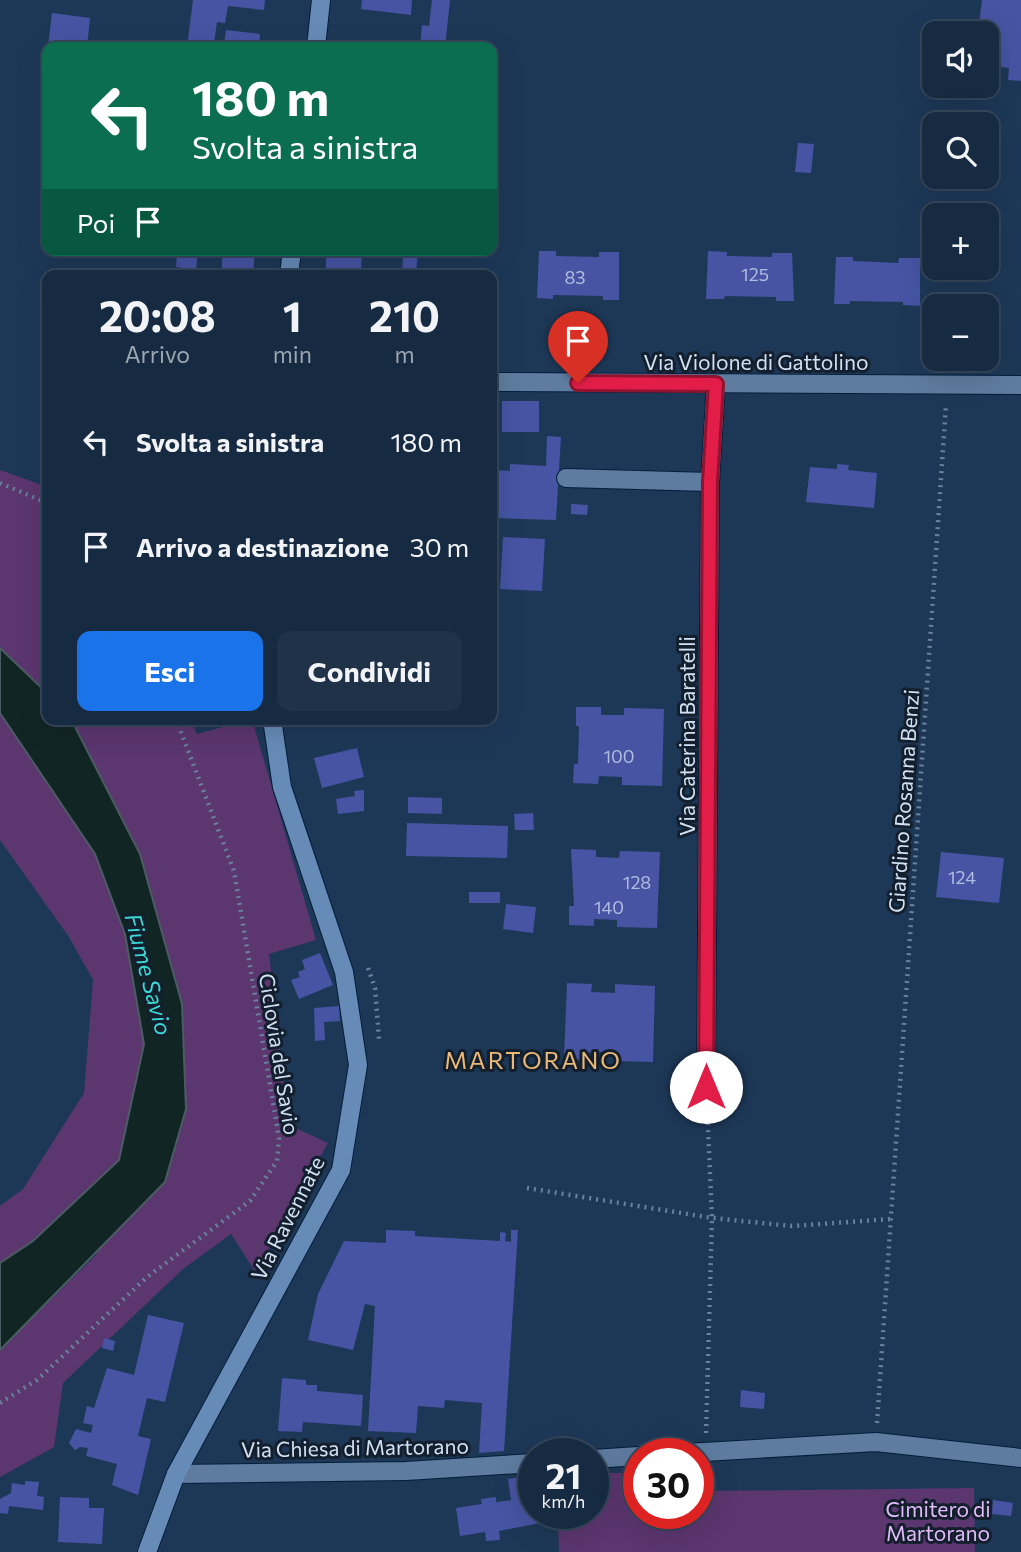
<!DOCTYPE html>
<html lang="it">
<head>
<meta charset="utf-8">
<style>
	:root { --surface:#162a41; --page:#1f3248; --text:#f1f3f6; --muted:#9ea7b1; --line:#35465a; --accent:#1a73e8 }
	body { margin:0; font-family:Commissioner,sans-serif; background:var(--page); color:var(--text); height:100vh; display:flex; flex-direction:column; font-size:26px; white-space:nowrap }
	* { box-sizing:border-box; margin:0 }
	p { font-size:23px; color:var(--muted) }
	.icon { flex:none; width:38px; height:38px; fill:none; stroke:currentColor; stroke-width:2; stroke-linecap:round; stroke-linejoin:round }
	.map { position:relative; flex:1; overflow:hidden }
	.details { position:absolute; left:42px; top:270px; width:455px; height:455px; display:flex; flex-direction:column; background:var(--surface); border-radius:14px; box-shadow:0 7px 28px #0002,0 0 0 2px var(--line) }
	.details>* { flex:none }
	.guide { position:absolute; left:42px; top:42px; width:455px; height:214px; border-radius:14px; box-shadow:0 7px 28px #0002,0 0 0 2px var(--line); background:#0b6e4f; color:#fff; overflow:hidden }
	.controls { position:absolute; left:922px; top:21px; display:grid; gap:14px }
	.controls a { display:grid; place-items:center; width:77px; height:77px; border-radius:14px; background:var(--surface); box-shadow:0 7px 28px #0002,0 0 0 2px var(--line); font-size:35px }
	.speed { position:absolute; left:518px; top:1438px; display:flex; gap:14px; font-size:35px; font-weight:700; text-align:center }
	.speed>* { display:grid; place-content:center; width:91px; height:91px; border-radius:50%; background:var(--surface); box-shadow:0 7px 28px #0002,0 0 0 2px var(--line); line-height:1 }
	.speed small { font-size:18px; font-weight:400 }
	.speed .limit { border:10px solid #d22; background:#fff; color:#111 }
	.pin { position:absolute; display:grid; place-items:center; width:60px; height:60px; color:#fff; margin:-72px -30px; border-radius:50% 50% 50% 0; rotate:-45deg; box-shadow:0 0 7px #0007 }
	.pin .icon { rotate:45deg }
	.me { position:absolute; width:77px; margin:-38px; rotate:0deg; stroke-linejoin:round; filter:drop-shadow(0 0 5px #0008) }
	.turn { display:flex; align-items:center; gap:24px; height:147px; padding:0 35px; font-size:32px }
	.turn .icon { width:91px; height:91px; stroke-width:2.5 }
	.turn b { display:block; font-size:49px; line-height:60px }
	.then { display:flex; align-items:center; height:66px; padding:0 35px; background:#0003; gap:14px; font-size:26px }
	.eta { display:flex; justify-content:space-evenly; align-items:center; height:119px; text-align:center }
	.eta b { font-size:42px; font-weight:700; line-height:49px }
	.button { display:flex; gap:14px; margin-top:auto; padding:14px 35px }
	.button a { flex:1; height:80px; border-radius:14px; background:var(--accent); color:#fff; font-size:28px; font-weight:700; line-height:80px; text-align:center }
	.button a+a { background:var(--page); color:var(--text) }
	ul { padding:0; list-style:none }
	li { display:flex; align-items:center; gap:21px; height:105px; padding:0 35px }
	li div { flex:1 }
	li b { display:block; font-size:26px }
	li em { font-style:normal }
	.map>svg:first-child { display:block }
	.green { fill:#5b366f }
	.water { fill:#122525; stroke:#4b5d63; stroke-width:2 }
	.building { fill:#4654a3 }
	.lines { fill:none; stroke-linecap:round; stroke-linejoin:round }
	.minor-casing { stroke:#041e3b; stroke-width:20 }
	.secondary-casing { stroke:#041e3b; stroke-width:20 }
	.path { stroke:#6a809b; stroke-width:4.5; stroke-dasharray:2 5; stroke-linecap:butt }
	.minor { stroke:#5e7c9f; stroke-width:18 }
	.secondary { stroke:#668bb6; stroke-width:18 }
	.route-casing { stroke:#92132f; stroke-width:18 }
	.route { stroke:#e11d48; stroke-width:12 }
	.labels { text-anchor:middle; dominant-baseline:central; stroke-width:6; stroke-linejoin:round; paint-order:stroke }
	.number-label { font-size:18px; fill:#aebee0 }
	.street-label { font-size:21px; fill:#d1e1f5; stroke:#131f2d }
	.park-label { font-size:21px; fill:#e2bbf9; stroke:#131f2d }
	.water-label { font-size:23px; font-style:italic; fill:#3ad8d5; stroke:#131f2d }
	.quarter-label { font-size:24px; letter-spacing:2px; fill:#eab978; stroke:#131f2d }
</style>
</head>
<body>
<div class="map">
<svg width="1021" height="1552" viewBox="0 0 1021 1552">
	<rect width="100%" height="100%" fill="#1d3857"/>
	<g class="green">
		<polygon points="0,470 47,487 47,693 0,648"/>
		<polygon points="0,713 95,854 125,934 144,1044 119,1160 33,1241 0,1263 0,1206 23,1189 84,1093 93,980 69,937 0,840"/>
		<polygon points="71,719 190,719 197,734 252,719 316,940 269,954 289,1125 328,1143 256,1273 231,1234 183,1269 63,1383 54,1447 0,1477 0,1350 96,1255 182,1004 140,854"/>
		<polygon points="698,1472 707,1472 707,1491 974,1488 975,1552 559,1552 558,1514 593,1514 593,1473 639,1473 639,1514 698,1514"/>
	</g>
	<polygon class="water" points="0,648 47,693 47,719 71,719 140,854 182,1004 186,1109 165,1182 0,1350 0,1263 33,1241 119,1160 144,1044 125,934 95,854 0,713"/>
	<g class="building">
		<polygon points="193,0 265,0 264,10 228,6 225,23 217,22 214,43 224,45 226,30 260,34 259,47 187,47"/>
		<polygon points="362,0 412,0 411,15 361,9"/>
		<polygon points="432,0 450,0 445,47 420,47 422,25 429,26"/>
		<polygon points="982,0 1021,0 1021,81 1008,80 1009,68 987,65 987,33 978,33"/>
		<polygon points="52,13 90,18 87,47 48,47"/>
		<polygon points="798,143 814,144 811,173 795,172"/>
		<polygon points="181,250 198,250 196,270 176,267 177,255 180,256"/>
		<polygon points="223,250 255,250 253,275 221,275"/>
		<polygon points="327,250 362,250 361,275 325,275"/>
		<polygon points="391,250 418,250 416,275 402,275 403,256 390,255"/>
		<polygon points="539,251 556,251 556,256 599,257 599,252 619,252 619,300 603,300 603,296 553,295 553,299 537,298"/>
		<polygon points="708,251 727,252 727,256 772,257 772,253 792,253 794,301 776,301 776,297 725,296 724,299 706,299"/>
		<polygon points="836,257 853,257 853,261 898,263 899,258 920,258 920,306 903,305 903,302 850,301 850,304 834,304"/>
		<polygon points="492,282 497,283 494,314 492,314"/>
		<rect x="502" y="401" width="37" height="31"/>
		<polygon points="547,436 561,437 556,520 492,518 492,470 510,471 510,464 546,466"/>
		<polygon points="837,464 849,465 848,470 877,473 874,508 806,502 810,467 837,469"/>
		<polygon points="571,504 588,505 587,515 571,514"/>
		<polygon points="503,537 545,539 542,591 500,589"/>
		<polygon points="576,707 601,707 601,715 624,715 624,708 664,709 662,786 622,785 622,777 599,776 598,784 573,783 574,764 578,764 579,726 576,726"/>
		<polygon points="309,719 348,719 348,724 309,726"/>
		<polygon points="357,748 364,777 322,788 314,758"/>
		<polygon points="364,790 364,811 338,814 336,799 355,796 354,791"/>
		<polygon points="408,797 442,798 442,814 408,813"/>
		<polygon points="533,813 534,830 515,830 514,814"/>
		<polygon points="407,823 508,826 507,858 406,856"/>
		<polygon points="571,849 596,850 596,857 619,858 620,851 660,852 657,928 617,927 617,920 594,919 594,926 569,925 569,906 574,906"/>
		<polygon points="941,852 1004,858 999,903 936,897"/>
		<rect x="469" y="892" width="31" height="11"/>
		<polygon points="506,904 536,907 533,933 503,929"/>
		<polygon points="320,953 333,985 299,999 291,980 300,977 298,972 305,969 302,960"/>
		<polygon points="567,983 592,984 591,992 615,993 615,984 655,986 653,1062 613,1061 613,1052 589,1052 589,1060 564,1059"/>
		<polygon points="339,1006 340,1021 324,1022 325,1040 315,1041 314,1008"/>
		<polygon points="386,1230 415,1231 415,1236 500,1241 500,1232 506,1233 505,1241 511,1242 511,1230 518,1230 504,1451 479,1453 482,1403 445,1400 444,1408 418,1406 416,1433 368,1431 375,1306 365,1304 353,1350 308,1340 318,1294 344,1241 386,1243"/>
		<polygon points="148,1315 184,1323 165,1402 147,1398 138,1436 151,1439 138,1495 112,1485 117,1464 86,1456 88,1448 80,1447 75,1450 69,1443 76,1429 91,1433 93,1425 83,1423 87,1406 94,1408 107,1368 134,1375"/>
		<polygon points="104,1338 115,1341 113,1351 102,1348"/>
		<polygon points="282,1378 306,1380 306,1385 317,1385 317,1391 363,1395 361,1426 303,1422 302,1432 278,1431"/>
		<polygon points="741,1390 765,1393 764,1409 740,1407"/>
		<polygon points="529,1476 534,1514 549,1514 545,1522 499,1531 500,1540 486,1541 485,1532 460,1536 456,1508 482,1504 481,1499 496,1497 496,1502 511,1500 508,1479"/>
		<polygon points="25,1481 39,1482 37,1496 44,1497 43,1510 9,1506 8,1514 0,1513 0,1499 11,1493 12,1483 25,1485"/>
		<polygon points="60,1497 89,1498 89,1508 104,1508 102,1544 58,1542"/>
		<polygon points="993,1500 1013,1503 1011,1516 992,1514"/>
	</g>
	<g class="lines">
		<g class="minor-casing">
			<g id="minor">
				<polyline points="492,382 1021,385"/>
				<polyline points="566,478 710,482"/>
				<polyline points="706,1087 710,482 716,384"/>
				<polyline points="669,1454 876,1442 1021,1458"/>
				<polyline points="593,1459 639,1456"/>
				<polyline points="176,1474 406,1471 534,1463"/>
			</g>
		</g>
		<g class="secondary-casing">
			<g id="secondary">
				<polyline points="316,47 321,0"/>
				<polyline points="289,275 292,250"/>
				<polyline points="147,1552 176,1474 341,1170 358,1065 344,972 282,787 272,719"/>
			</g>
		</g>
		<g class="path">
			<polyline points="0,483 47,503"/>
			<polyline points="368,968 375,988 379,1039"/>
			<polyline points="527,1188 712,1218 792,1226 890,1219"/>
			<polyline points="0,1403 37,1380 147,1277 250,1201 277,1161 279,1138 234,871 176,719"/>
			<polyline points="877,1423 946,405"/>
			<polyline points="706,1433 712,1218 707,1106"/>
		</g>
		<use href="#minor" class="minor"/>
		<use href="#secondary" class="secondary"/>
	</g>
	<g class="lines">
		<g class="route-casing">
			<polyline id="route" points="578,383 716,384 710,482 706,1087"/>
		</g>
		<use href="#route" class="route"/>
	</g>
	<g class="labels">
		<g class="number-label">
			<text x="755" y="274">125</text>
			<text x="575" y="277">83</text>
			<text x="619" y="756">100</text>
			<text x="962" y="877">124</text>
			<text x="637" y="882">128</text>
			<text x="609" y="907">140</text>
		</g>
		<g class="street-label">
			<text x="756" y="361">Via Violone di Gattolino</text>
			<text transform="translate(686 736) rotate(-90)">Via Caterina Baratelli</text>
			<text transform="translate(903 801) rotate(-86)">Giardino Rosanna Benzi</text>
			<text transform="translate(280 1054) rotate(81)">Ciclovia del Savio</text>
			<text transform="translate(287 1218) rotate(-63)">Via Ravennate</text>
			<text transform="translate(355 1447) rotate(-1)">Via Chiesa di Martorano</text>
		</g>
		<g class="park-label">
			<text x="938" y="1508">Cimitero di<tspan x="938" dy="24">Martorano</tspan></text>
		</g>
		<g class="water-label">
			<text transform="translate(149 974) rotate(75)">Fiume Savio</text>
		</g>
		<g class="quarter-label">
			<text x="533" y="1059">MARTORANO</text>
		</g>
	</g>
</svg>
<div class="controls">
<a><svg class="icon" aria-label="sound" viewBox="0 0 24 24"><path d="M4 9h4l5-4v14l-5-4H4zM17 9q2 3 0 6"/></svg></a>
<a><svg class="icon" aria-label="search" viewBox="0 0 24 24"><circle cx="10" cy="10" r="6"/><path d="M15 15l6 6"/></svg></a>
<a>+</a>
<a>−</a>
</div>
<div class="speed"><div>21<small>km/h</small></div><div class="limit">30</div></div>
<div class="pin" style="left:578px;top:383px;background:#d93025"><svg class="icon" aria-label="arrive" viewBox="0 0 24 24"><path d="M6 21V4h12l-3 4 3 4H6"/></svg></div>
<svg class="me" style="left:706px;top:1087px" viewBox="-20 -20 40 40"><circle r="19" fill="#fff"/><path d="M0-13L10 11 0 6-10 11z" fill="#e11d48"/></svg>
<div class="guide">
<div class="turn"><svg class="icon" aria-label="left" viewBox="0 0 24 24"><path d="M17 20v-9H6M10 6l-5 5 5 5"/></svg><div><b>180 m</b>Svolta a sinistra</div></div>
<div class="then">Poi<svg class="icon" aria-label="arrive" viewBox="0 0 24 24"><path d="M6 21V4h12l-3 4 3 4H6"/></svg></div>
</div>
<section class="details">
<div class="eta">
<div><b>20:08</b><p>Arrivo</p></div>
<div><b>1</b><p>min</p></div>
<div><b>210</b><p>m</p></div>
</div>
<ul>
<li><svg class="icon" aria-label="left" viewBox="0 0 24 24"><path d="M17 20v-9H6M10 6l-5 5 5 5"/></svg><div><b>Svolta a sinistra</b></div><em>180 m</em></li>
<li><svg class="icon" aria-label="arrive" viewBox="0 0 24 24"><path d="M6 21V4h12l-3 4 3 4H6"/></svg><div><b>Arrivo a destinazione</b></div><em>30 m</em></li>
</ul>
<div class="button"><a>Esci</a><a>Condividi</a></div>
</section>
</div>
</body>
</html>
